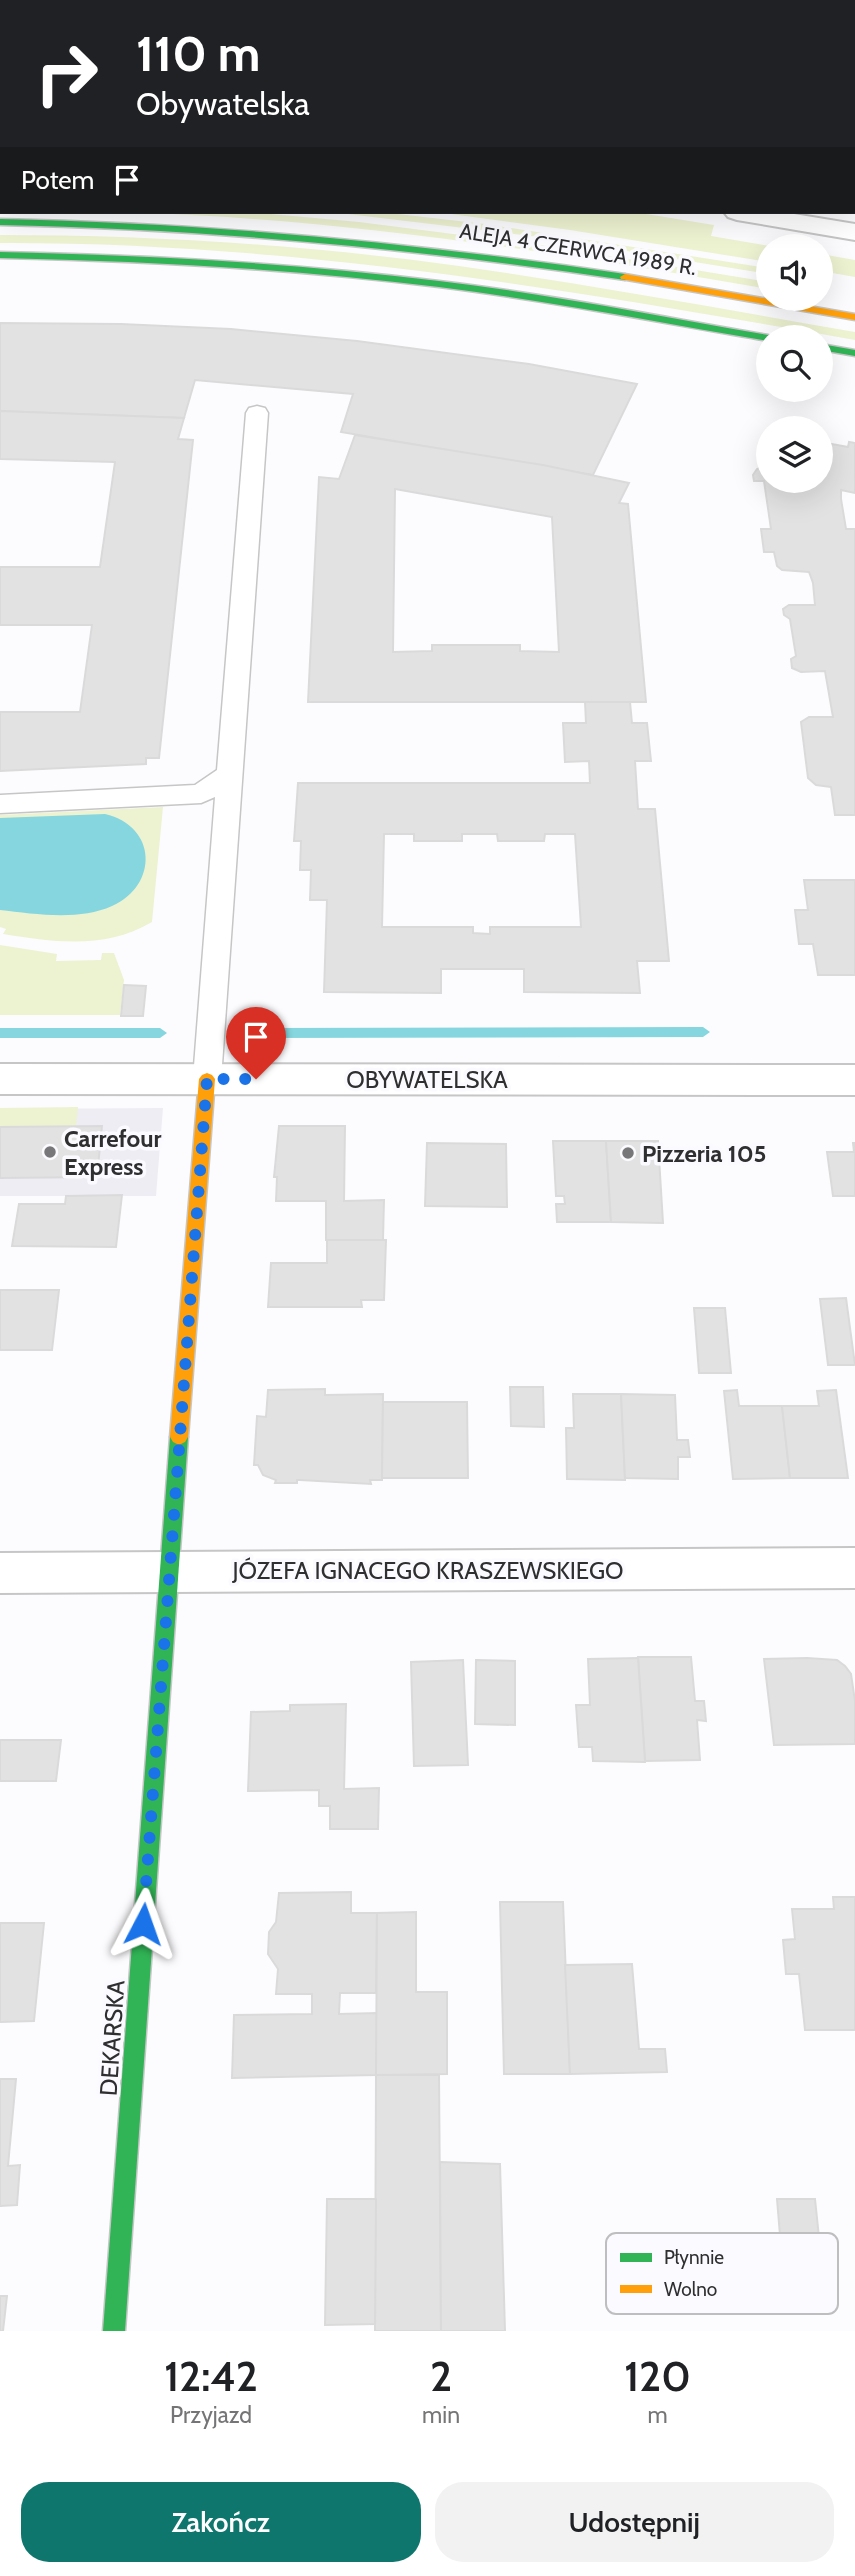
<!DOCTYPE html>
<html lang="pl">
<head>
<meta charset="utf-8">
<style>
	:root { --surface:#fff; --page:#f2f2f2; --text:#202124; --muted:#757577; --accent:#0f766e }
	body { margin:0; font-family:Cabin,sans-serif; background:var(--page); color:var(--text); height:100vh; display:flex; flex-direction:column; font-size:26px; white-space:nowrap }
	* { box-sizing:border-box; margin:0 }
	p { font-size:23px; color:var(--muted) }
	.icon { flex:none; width:38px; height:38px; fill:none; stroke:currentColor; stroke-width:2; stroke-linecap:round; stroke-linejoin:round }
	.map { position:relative; height:2331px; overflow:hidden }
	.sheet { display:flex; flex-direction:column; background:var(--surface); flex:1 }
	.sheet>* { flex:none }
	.hud { position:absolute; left:0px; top:0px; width:856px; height:214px; box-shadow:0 7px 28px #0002; background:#202124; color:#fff; overflow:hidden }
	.tools { position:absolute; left:756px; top:234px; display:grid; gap:14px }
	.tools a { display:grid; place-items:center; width:77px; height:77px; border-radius:50%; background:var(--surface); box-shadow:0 7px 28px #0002; font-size:35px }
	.pin { position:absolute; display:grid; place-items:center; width:60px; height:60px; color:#fff; margin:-72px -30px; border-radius:50% 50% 50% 0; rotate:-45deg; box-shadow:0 0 7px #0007 }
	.pin .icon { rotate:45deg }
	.me { position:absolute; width:77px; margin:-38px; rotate:4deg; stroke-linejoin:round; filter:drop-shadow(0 0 5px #0008) }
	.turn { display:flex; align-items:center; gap:24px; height:147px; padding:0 21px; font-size:32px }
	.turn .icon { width:91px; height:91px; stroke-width:2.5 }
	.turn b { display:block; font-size:49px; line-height:60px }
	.then { display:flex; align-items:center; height:66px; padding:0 21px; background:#0003; gap:14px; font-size:26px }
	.eta { display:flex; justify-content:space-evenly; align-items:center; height:119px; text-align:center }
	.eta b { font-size:42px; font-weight:600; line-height:49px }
	.primary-button { display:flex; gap:14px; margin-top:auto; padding:14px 21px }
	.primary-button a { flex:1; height:80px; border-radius:28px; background:var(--accent); color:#fff; font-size:28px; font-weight:600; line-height:80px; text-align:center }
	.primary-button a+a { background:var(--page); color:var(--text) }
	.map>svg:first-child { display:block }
	.built { fill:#eeedf4 }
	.green { fill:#edf2d1 }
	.water { fill:#85d6de }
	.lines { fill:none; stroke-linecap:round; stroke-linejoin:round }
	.stream { fill:#85d6de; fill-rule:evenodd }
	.building { fill:#e3e2e3; stroke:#dbdadb; stroke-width:2; fill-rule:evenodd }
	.lane-casing { stroke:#c6c6c7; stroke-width:3 }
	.street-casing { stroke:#c6c6c7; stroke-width:4 }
	.fast-casing { stroke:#c6c6c7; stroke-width:3 }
	.slow-casing { stroke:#c6c6c7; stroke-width:3 }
	.lane { fill:#fff; fill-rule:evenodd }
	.street { fill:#fff; fill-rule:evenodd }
	.fast { fill:#30b455; fill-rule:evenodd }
	.slow { fill:#ff9f0a; fill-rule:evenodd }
	.route { stroke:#1a73e8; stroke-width:12; stroke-dasharray:0 21.6 }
	.poi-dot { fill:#777678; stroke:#fbfbff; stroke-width:2.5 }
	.labels { text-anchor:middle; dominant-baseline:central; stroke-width:7; stroke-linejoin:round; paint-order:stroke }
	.far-street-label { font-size:21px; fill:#2f2e30; stroke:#fbfbff }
	.street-label { font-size:24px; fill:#2f2e30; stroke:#fbfbff }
	.poi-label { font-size:24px; font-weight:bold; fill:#2f2e30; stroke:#fbfbff; text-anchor:start }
	.key { fill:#fbfbff; stroke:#bebec1; stroke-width:2 }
	.key-label { font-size:19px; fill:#2f2e30 }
</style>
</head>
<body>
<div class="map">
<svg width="855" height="2331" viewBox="0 0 855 2331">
	<rect width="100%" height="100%" fill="#fcfcfe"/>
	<g class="built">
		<polygon points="0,0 600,0 2,2 2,67"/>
		<polygon points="163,1108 156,1196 0,1196 0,1109"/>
	</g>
	<g class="green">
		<path d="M 126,212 L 249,212 L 359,222 L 555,247 L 768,282 L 768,289 C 555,252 342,219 126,212 Z"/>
		<polygon points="331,212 380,212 485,224 768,268 768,274 547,238"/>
		<polygon points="436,212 568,212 582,214 634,212 714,225 711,236 776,247 768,247 768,262 570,230"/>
		<path d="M 0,235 C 153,235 307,245 459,266 C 591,285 723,309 855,332 L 855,340 C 572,290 289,242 0,243 Z"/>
		<polygon points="821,254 855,260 855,277 821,271"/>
		<path d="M 163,807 L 152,922 C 105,950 54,942 3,934 L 6,929 L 0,927 L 0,815 Z"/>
		<polygon points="0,945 57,954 56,961 101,960 102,953 114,953 124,980 120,1015 0,1015"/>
		<polygon points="78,1107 76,1126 0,1127 0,1108"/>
	</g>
	<path class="water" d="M 105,814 C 157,826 159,885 112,906 C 79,921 35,914 0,910 L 0,818 Z"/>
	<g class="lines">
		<g class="stream">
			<polygon points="703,1027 710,1032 703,1037 257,1038 250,1033 257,1028"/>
			<polygon points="0,1028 160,1028 167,1033 160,1038 0,1038"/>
		</g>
	</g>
	<g class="building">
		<polygon points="0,0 288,0 2,2 2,25"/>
		<polygon points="684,0 855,0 855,26 854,2"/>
		<polygon points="0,323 121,324 231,329 357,341 529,364 637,384 593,475 341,432 353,394 195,380 184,418 0,411"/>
		<polygon points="0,411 184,418 178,439 193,440 159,758 146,758 146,764 0,771 0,712 80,712 92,625 0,625 0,567 100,567 115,462 0,459"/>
		<path d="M 355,435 L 543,465 L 629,483 L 619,503 L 628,504 L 646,702 L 308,702 L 319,477 L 339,479 ZM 395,489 L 552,517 L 559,652 L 520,651 L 520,645 L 432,645 L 432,651 L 393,652 Z"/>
		<polygon points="821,442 848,447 849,442 855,443 855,493 841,490 841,499 846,529 855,529 855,815 835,815 831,787 816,785 808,778 801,722 809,717 833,717 825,671 801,672 792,668 791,659 796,656 790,619 784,615 783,609 789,605 815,605 813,583 809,572 782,570 777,566 774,552 764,552 761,529 771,529 764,481 754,481 753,475 757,469 766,466 768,481 821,481"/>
		<path d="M 585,702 L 630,702 L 632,723 L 647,723 L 651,761 L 635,761 L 638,809 L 655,809 L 669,961 L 637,961 L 640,993 L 524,992 L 524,969 L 441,969 L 441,993 L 324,992 L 327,900 L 310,900 L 311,870 L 300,870 L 301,841 L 294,841 L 298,783 L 590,783 L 589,761 L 565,762 L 563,723 L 586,723 ZM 384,834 L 414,834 L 414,841 L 462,841 L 462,834 L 497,834 L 498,841 L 544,841 L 545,834 L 575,834 L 581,927 L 490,927 L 490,934 L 473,933 L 473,927 L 382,927 Z"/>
		<polygon points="804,880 855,880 855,975 818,975 813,944 799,944 795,910 808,910"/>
		<polygon points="124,985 146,986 143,1016 121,1016"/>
		<polygon points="102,1126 97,1177 0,1178 0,1127"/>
		<polygon points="279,1126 345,1126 344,1201 384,1200 383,1240 326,1240 326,1201 276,1201 277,1177 274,1177"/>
		<polygon points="553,1141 606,1141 611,1222 557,1222 556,1204 565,1204 564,1196 556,1196"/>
		<polygon points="606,1141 658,1141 663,1223 611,1222"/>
		<polygon points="427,1143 506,1144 507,1207 425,1206"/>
		<polygon points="853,1143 855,1143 855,1196 833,1196 827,1152 854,1152"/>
		<polygon points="122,1195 116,1247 12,1246 19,1204 65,1204 66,1196"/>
		<polygon points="327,1240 386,1240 384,1300 361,1300 362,1307 268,1307 271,1263 327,1263"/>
		<polygon points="0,1290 59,1290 52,1350 0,1350"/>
		<polygon points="846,1298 855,1365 828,1365 820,1299"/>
		<polygon points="694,1308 725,1308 731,1373 699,1373"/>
		<polygon points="510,1387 543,1387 544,1427 511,1426"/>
		<polygon points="325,1389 325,1395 383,1394 382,1480 370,1480 371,1484 300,1480 297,1480 297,1483 275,1483 276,1480 263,1475 258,1465 254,1465 257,1416 266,1417 268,1390"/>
		<polygon points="737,1390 739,1406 782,1406 790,1478 733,1479 724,1391"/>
		<polygon points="836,1390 848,1478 790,1478 782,1406 819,1406 817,1391"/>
		<polygon points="573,1394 621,1394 625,1480 567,1479 566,1428 574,1428"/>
		<polygon points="621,1394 675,1395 677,1440 688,1440 690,1457 678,1457 678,1479 625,1478"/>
		<polygon points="383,1402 467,1402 468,1478 382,1478"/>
		<polygon points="638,1657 691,1657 695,1701 704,1701 706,1721 697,1720 700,1760 645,1761"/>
		<polygon points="638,1658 645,1762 593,1761 592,1747 579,1747 576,1705 590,1705 588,1659"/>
		<polygon points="807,1658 837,1660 845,1666 851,1674 855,1701 855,1744 774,1745 764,1659"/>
		<polygon points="463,1660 468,1765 414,1766 411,1662"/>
		<polygon points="476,1660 515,1661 515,1725 475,1724"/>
		<polygon points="346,1704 344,1789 379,1788 378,1829 330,1829 330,1806 319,1806 319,1790 248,1791 251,1712 290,1711 290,1705"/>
		<polygon points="0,1740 61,1740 56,1781 0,1781"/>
		<polygon points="351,1892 351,1913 377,1913 376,1993 340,1993 339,2014 377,2013 376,2075 232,2078 234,2015 312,2014 312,1994 276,1994 278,1969 268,1954 269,1932 276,1922 279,1893"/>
		<polygon points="833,1897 855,1897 855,2030 805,2030 799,1974 786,1974 783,1940 795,1939 792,1909 834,1909"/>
		<polygon points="500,1902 563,1902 570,2074 504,2074"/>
		<polygon points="416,1912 416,1992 447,1992 447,2074 376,2075 377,1913"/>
		<polygon points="0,1923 44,1923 34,2021 0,2022"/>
		<polygon points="632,1964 639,2049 665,2049 667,2072 570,2074 565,1965"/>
		<polygon points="376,2075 439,2075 441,2331 375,2331"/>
		<polygon points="0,2079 16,2079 8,2166 20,2165 17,2205 0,2206"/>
		<polygon points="440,2162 500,2164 505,2331 441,2331"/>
		<polygon points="327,2199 376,2199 375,2324 325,2325"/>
		<polygon points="777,2199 815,2199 825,2295 785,2296"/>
		<polygon points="0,2296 7,2296 3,2331 0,2331"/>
	</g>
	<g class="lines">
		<g class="lane-casing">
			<g id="lane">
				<polygon points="492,0 510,0 491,2"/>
				<rect x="854" y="50" width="1" height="12"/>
				<rect x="854" y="127" width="1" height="13"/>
				<polygon points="257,406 265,408 268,413 221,1079 217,1087 207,1090 197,1087 193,1079 215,797 201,803 0,813 0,795 195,785 217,770 246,413 249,408"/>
			</g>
		</g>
		<g class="street-casing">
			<g id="street">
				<rect x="0" y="80" width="2" height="14"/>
				<polygon points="724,212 782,212 855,224 855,240 737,220 728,217"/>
				<polygon points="0,1064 855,1065 855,1095 0,1094"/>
				<polygon points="855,1548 855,1588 0,1593 0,1553"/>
			</g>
		</g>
		<g class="fast-casing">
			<g id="fast">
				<path d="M 0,219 C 210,223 417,243 625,274 L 630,277 L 625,280 C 417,249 210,229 0,225 Z"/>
				<path d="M 0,252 C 147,255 293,263 439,281 C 549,294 658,316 768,335 L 773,338 L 768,338 L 768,341 C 658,322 549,301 439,287 C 293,269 147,261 0,258 Z"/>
				<polygon points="821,344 855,350 855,356 821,350"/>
				<polygon points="179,1429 185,1432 188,1437 125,2331 103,2331 170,1437 173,1432"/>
			</g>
		</g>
		<g class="slow-casing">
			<g id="slow">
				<polygon points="625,274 855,314 855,320 621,279 620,277"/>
				<polygon points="207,1073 212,1075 215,1079 188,1437 185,1442 179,1445 173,1442 170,1437 199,1079 202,1075"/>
			</g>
		</g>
		<use href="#lane" class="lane"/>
		<use href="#street" class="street"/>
		<use href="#fast" class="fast"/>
		<use href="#slow" class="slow"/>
	</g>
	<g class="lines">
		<polyline class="route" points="143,1924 207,1079 256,1079"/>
	</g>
	<g class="poi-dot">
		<circle cx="50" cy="1152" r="7"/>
		<circle cx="628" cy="1153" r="7"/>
	</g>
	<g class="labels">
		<g class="far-street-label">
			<text transform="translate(578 249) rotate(9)">ALEJA 4 CZERWCA 1989 R.</text>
		</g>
		<g class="street-label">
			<text x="427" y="1079">OBYWATELSKA</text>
			<text x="428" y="1570">JÓZEFA IGNACEGO KRASZEWSKIEGO</text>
			<text transform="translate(112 2038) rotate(-86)">DEKARSKA</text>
		</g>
		<g class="poi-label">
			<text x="64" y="1138">Carrefour<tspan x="64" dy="28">Express</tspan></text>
			<text x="642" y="1153">Pizzeria 105</text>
		</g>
	</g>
	<rect x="606" y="2233" width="232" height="81" rx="10" class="key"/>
	<rect x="620" y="2253" width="32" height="9" fill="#30b455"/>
	<rect x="620" y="2285" width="32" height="8" fill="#ff9f0a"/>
	<g class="key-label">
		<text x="664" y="2264">Płynnie</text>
		<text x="664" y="2296">Wolno</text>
	</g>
</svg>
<div class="tools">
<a><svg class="icon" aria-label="sound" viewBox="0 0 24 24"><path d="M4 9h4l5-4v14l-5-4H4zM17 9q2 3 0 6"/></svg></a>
<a><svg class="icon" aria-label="search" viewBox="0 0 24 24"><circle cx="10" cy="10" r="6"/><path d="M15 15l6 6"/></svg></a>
<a><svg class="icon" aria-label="layers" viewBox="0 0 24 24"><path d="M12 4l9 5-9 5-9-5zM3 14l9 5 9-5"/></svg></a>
</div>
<div class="pin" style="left:256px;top:1079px;background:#d93025"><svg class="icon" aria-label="arrive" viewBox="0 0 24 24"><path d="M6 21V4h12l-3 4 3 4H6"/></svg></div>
<svg class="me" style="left:143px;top:1924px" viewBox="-20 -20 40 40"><path d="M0-17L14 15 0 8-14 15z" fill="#1a73e8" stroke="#fff" stroke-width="4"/></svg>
<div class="hud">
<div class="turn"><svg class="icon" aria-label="right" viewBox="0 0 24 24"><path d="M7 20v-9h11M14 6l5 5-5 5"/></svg><div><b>110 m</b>Obywatelska</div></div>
<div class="then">Potem<svg class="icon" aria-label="arrive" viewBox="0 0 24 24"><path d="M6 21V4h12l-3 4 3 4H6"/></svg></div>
</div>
</div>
<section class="sheet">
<div class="eta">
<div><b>12:42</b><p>Przyjazd</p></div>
<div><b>2</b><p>min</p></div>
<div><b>120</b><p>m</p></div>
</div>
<div class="primary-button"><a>Zakończ</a><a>Udostępnij</a></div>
</section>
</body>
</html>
